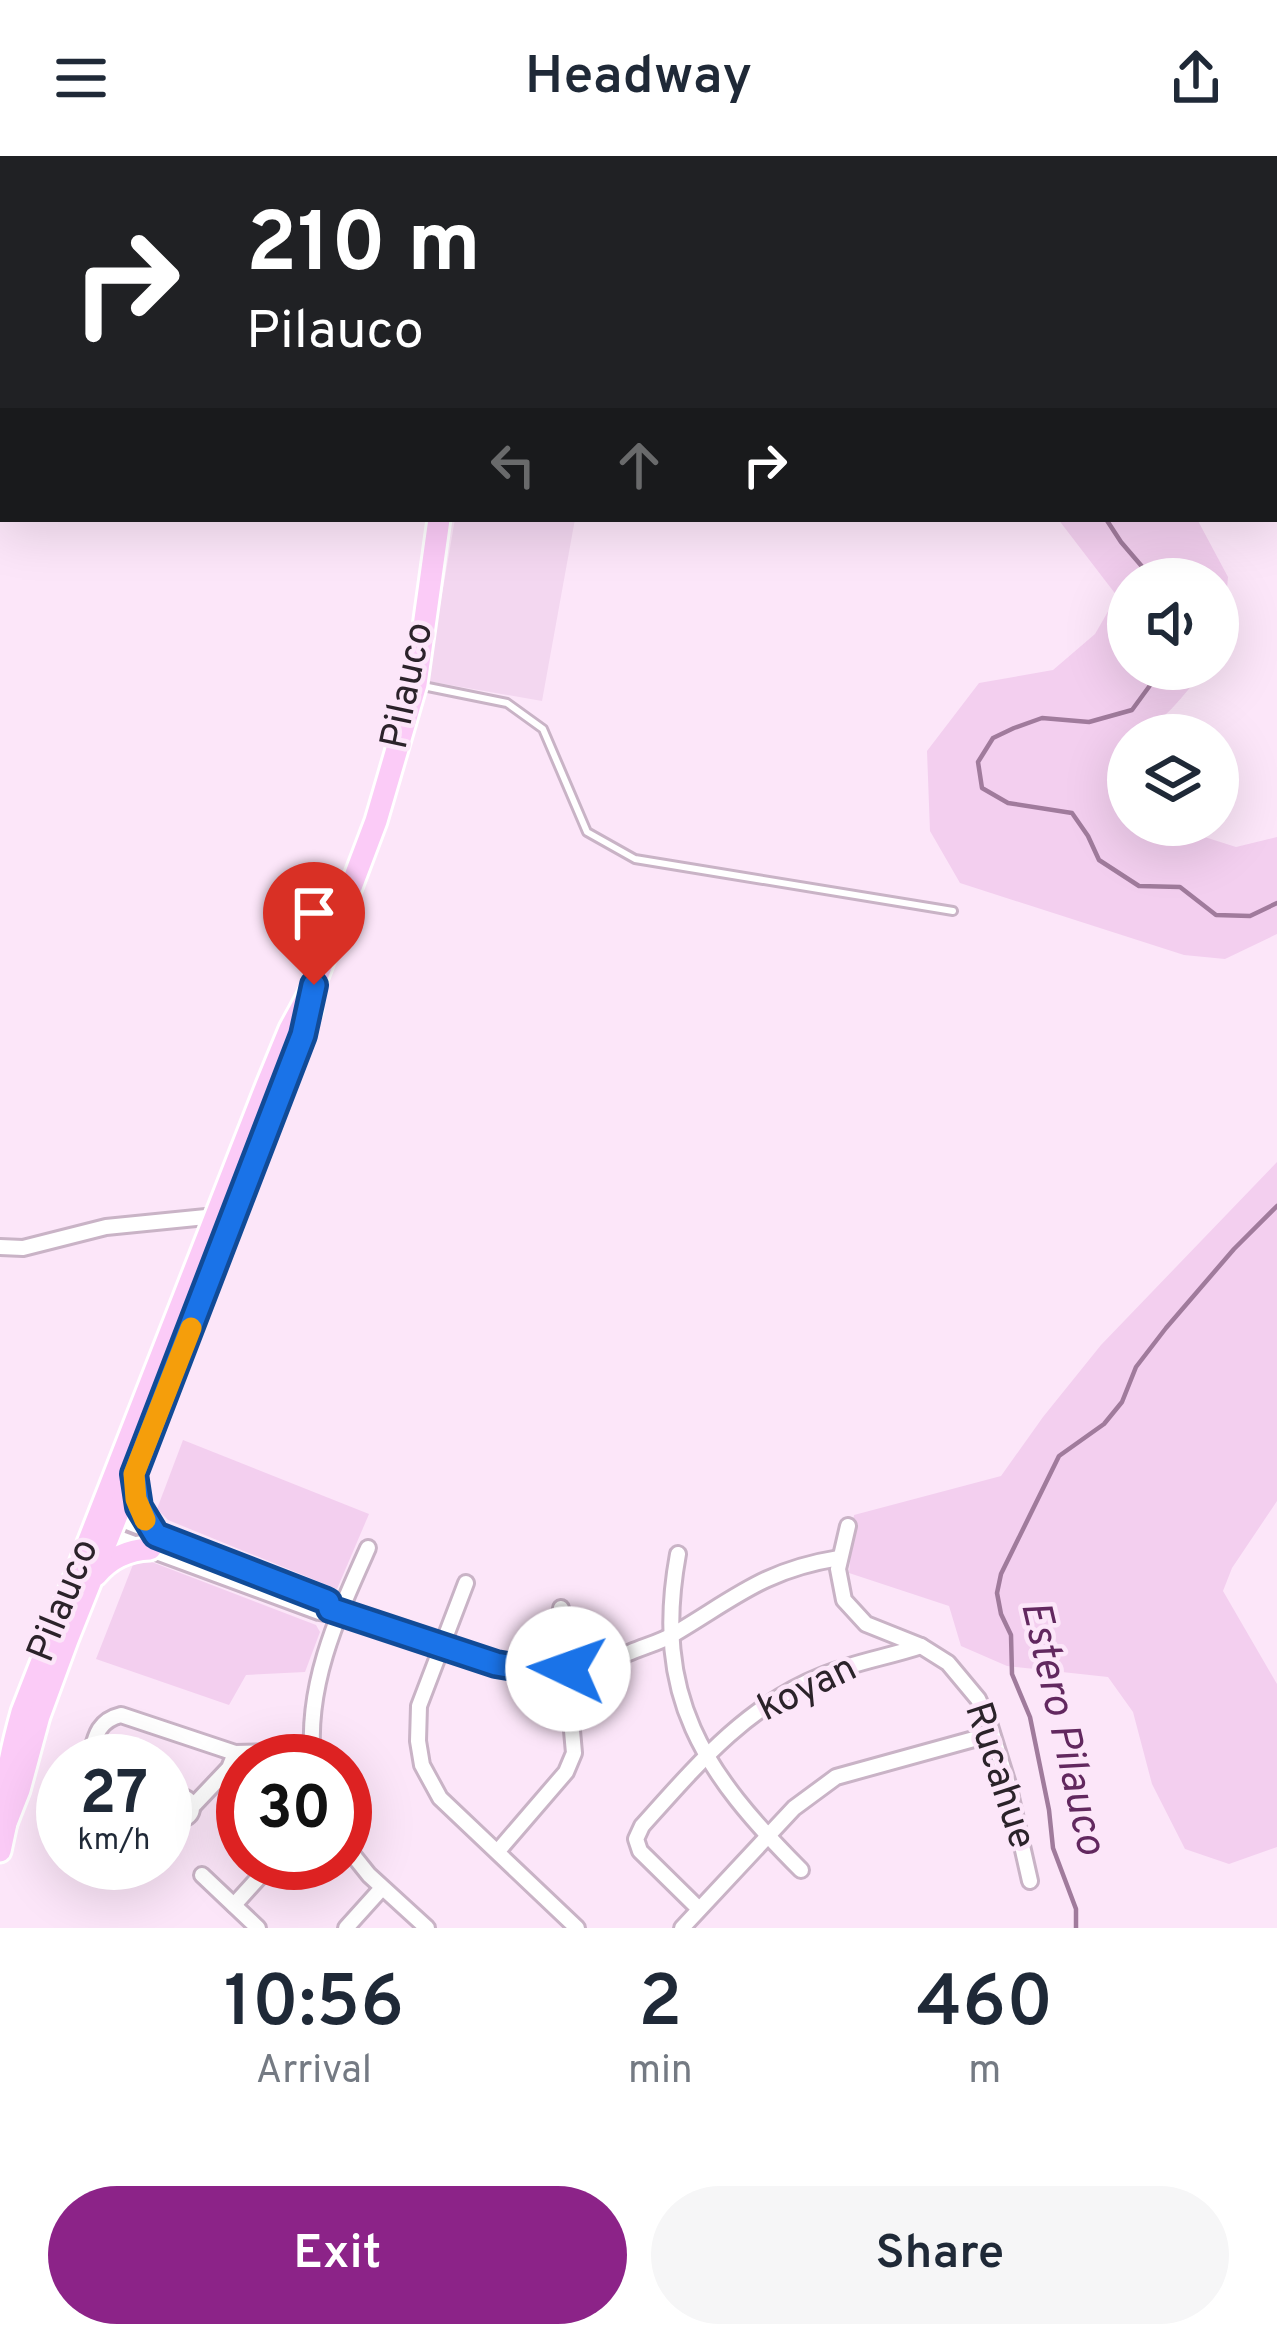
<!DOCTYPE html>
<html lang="en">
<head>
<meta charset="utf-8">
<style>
	:root { --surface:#fff; --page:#f6f6f7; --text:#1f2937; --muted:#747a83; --accent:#8c2388 }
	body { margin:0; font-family:Overpass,sans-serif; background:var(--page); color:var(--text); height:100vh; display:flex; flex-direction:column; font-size:45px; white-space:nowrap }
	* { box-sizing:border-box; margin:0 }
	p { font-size:39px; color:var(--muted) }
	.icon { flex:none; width:66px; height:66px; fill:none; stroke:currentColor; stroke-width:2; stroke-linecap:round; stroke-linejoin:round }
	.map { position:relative; height:1772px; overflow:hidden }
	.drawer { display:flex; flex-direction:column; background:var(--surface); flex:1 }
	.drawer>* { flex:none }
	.banner { position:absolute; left:0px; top:0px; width:1278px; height:366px; box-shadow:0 12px 48px #0002; background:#202124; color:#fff; overflow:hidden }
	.controls { position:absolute; left:1107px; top:402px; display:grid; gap:24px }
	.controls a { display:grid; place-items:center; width:132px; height:132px; border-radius:50%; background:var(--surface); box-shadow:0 12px 48px #0002; font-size:60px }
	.speed { position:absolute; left:36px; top:1578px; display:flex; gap:24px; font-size:60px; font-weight:700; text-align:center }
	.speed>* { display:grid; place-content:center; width:156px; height:156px; border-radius:50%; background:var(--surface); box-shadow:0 12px 48px #0002; line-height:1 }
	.speed small { font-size:30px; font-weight:400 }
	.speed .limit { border:18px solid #d22; background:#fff; color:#111 }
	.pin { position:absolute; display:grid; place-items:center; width:102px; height:102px; color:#fff; margin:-123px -51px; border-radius:50% 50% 50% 0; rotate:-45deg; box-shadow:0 0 12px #0007 }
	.pin .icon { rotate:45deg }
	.me { position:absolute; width:132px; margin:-66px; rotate:273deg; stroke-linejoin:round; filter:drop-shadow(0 0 9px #0008) }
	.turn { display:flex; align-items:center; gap:42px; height:252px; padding:0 48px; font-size:54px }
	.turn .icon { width:156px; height:156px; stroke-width:2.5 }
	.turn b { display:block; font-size:84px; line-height:102px }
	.lanes { display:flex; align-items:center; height:114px; padding:0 48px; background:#0003; justify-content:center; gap:60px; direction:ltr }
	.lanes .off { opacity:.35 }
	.eta { display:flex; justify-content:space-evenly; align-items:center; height:204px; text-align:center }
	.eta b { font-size:72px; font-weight:600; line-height:84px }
	.button { display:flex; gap:24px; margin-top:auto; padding:24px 48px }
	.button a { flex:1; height:138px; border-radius:72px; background:var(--accent); color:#fff; font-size:48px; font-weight:600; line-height:138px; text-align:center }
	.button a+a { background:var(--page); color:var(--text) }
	header { display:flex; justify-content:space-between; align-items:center; height:156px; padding:0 48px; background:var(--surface); font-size:54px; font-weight:600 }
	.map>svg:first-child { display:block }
	.built { fill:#f3d7f0 }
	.green { fill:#f3cfef }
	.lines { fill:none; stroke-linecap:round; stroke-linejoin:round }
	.stream { stroke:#a07b9c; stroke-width:4.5 }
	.service-casing { stroke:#c9b3c6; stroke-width:12 }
	.minor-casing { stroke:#c9b3c6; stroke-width:20 }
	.primary-casing { stroke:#fff; stroke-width:27 }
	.service { stroke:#fff; stroke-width:6 }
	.minor { stroke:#fff; stroke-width:14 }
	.primary { stroke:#fbcbf7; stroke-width:21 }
	.route-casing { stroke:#114b97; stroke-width:30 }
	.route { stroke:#1a73e8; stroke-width:21 }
	.slow { stroke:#f59e0b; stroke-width:21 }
	.labels { text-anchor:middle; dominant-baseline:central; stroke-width:9; stroke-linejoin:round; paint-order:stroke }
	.street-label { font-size:39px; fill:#2b232a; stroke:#fce6f9 }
	.water-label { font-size:42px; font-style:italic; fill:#62285f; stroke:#fce6f9 }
</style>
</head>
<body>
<header><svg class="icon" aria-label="menu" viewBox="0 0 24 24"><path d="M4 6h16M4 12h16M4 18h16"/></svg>Headway<svg class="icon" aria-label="share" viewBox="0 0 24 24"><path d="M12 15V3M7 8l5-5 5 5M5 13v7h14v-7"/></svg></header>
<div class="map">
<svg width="1277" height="1772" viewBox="0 0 1277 1772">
	<rect width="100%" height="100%" fill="#fce6f9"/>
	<polygon class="built" points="455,363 575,363 542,545 427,525"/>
	<g class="green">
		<polygon points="0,0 157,0 154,3 3,3 3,154 0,157"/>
		<polygon points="655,0 1189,0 1186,3 655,3"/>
		<path d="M 1058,363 L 1197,363 L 1228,421 L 1223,480 L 1218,488 L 1218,423 L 1128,423 L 1128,513 L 1203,513 C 1190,534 1154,579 1128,579 L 1128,587 L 1112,601 L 1128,617 L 1128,669 L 1186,669 L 1195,678 L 1236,691 L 1277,681 L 1277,778 L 1225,803 L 1184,799 L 960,727 L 930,675 L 927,595 L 979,527 L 1053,514 L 1095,478 L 1117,440 Z"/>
		<polygon points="1277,1006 1277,1345 1232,1412 1223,1435 1277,1528 1277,1691 1229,1708 1185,1693 1152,1628 1133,1556 1108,1521 1007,1510 961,1490 949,1450 849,1417 854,1359 1001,1320 1043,1261 1101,1189"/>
		<polygon points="183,1284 369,1358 337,1433 168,1364 157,1353"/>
		<polygon points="144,1403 316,1469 320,1476 305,1516 246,1519 229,1549 96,1503 134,1406"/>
	</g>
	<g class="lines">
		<g class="stream">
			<polyline points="1208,3 1209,0"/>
			<polyline points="1227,3 1227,0"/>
			<polyline points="1106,363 1121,386 1145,414 1176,423"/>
			<polyline points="1162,513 1132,554 1089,566 1042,562 1014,572 993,582 978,606 982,632 1008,647 1072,657 1088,680 1099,704 1139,730 1180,731 1216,759 1250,760 1277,747"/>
			<polyline points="1076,1772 1076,1753 1053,1692 1049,1654 1030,1561 1012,1518 1011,1479 1001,1458 997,1437 1001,1418 1059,1300 1104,1268 1122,1246 1136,1211 1166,1172 1234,1093 1277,1050"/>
		</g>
		<g class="service-casing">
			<g id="service">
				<polyline points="197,3 197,0"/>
				<polyline points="423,530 507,547 543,573 587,676 635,703 953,755"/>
			</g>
		</g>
		<g class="minor-casing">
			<g id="minor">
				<polyline points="0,1091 23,1092 106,1071 216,1060"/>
				<polyline points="112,1360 324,1444 329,1446 330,1453"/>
				<polyline points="848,1370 838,1413 844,1444 866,1468 921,1490 948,1507 978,1543 989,1567 1008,1628 1030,1725"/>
				<path d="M 102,1376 L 319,1456 L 325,1457 L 330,1453 C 365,1465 400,1476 435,1487 C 511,1512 554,1527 631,1496 C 645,1490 661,1486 674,1478 C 735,1442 764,1414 839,1402"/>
				<path d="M 678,1398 C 652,1540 703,1616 801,1714"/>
				<polyline points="466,1427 419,1550 418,1585 422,1609 440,1642 577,1772"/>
				<path d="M 89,1605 C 95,1583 96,1565 121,1559 L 235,1597 L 312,1595"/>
				<path d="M 313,1605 C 305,1529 338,1459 368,1392"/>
				<circle cx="181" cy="1652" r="11"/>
				<polyline points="192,1651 229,1612 235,1597"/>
				<polyline points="345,1689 369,1719 427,1772"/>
				<polyline points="498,1695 566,1616 574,1597 561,1452"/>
				<polyline points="202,1719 258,1772"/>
				<polyline points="234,1749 272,1707"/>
				<path d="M 699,1753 L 640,1695 L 636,1683 L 642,1670 C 695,1611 746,1550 821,1520 C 854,1506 888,1501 921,1490"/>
				<polyline points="346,1772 382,1732"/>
				<polyline points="682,1772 794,1652 836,1621 992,1578"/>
			</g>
		</g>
		<g class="primary-casing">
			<g id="primary">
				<polyline points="491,3 492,0"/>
				<polyline points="134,1325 138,1351 156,1379"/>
				<path d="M 96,1419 C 110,1402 127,1394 150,1393"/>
				<path d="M 6,1667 C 3,1629 12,1592 22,1556 L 267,929 L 290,873 L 314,829 L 376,665 L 416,528 L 439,363"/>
				<polyline points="0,1695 6,1667 19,1634 39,1560 67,1484 182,1197 311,854"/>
			</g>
		</g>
		<use href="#service" class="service"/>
		<use href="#minor" class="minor"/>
		<use href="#primary" class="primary"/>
	</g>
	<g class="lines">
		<g class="route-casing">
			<polyline id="route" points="314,829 303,879 134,1318 139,1351 156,1379 324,1444 328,1446 330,1453 496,1508 532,1514 568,1513"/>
		</g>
		<use href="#route" class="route"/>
		<polyline class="slow" points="145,1364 136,1343 134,1318 191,1172"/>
	</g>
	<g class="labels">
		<g class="street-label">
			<text transform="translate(409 530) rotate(-78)">Pilauco</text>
			<text transform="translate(65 1445) rotate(-68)">Pilauco</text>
			<text transform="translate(808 1534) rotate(-26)">koyan</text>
			<text transform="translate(998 1620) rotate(72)">Rucahue</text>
		</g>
		<g class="water-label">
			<text transform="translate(1061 1572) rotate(77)">Estero Pilauco</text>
		</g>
	</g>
</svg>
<div class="controls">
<a><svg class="icon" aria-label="sound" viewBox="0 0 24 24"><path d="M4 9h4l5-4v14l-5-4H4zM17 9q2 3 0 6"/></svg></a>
<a><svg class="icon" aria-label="layers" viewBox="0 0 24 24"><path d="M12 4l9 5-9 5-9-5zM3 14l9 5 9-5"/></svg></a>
</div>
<div class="speed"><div>27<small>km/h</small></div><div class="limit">30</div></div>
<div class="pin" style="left:314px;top:829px;background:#d93025"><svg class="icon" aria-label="arrive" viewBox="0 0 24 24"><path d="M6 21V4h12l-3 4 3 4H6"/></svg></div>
<svg class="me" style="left:568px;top:1513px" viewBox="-20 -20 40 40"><circle r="19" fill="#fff"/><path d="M0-13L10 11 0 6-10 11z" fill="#1a73e8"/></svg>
<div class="banner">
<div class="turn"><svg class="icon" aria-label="right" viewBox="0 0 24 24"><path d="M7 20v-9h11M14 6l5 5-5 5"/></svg><div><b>210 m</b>Pilauco</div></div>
<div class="lanes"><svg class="icon off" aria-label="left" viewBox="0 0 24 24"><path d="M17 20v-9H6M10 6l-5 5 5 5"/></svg><svg class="icon off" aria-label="ahead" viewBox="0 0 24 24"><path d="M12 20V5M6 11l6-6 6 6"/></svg><svg class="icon" aria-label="right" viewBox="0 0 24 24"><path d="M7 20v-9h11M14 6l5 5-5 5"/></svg></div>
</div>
</div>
<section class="drawer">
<div class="eta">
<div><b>10:56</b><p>Arrival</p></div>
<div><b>2</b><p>min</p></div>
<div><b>460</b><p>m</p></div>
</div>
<div class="button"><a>Exit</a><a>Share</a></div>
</section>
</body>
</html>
